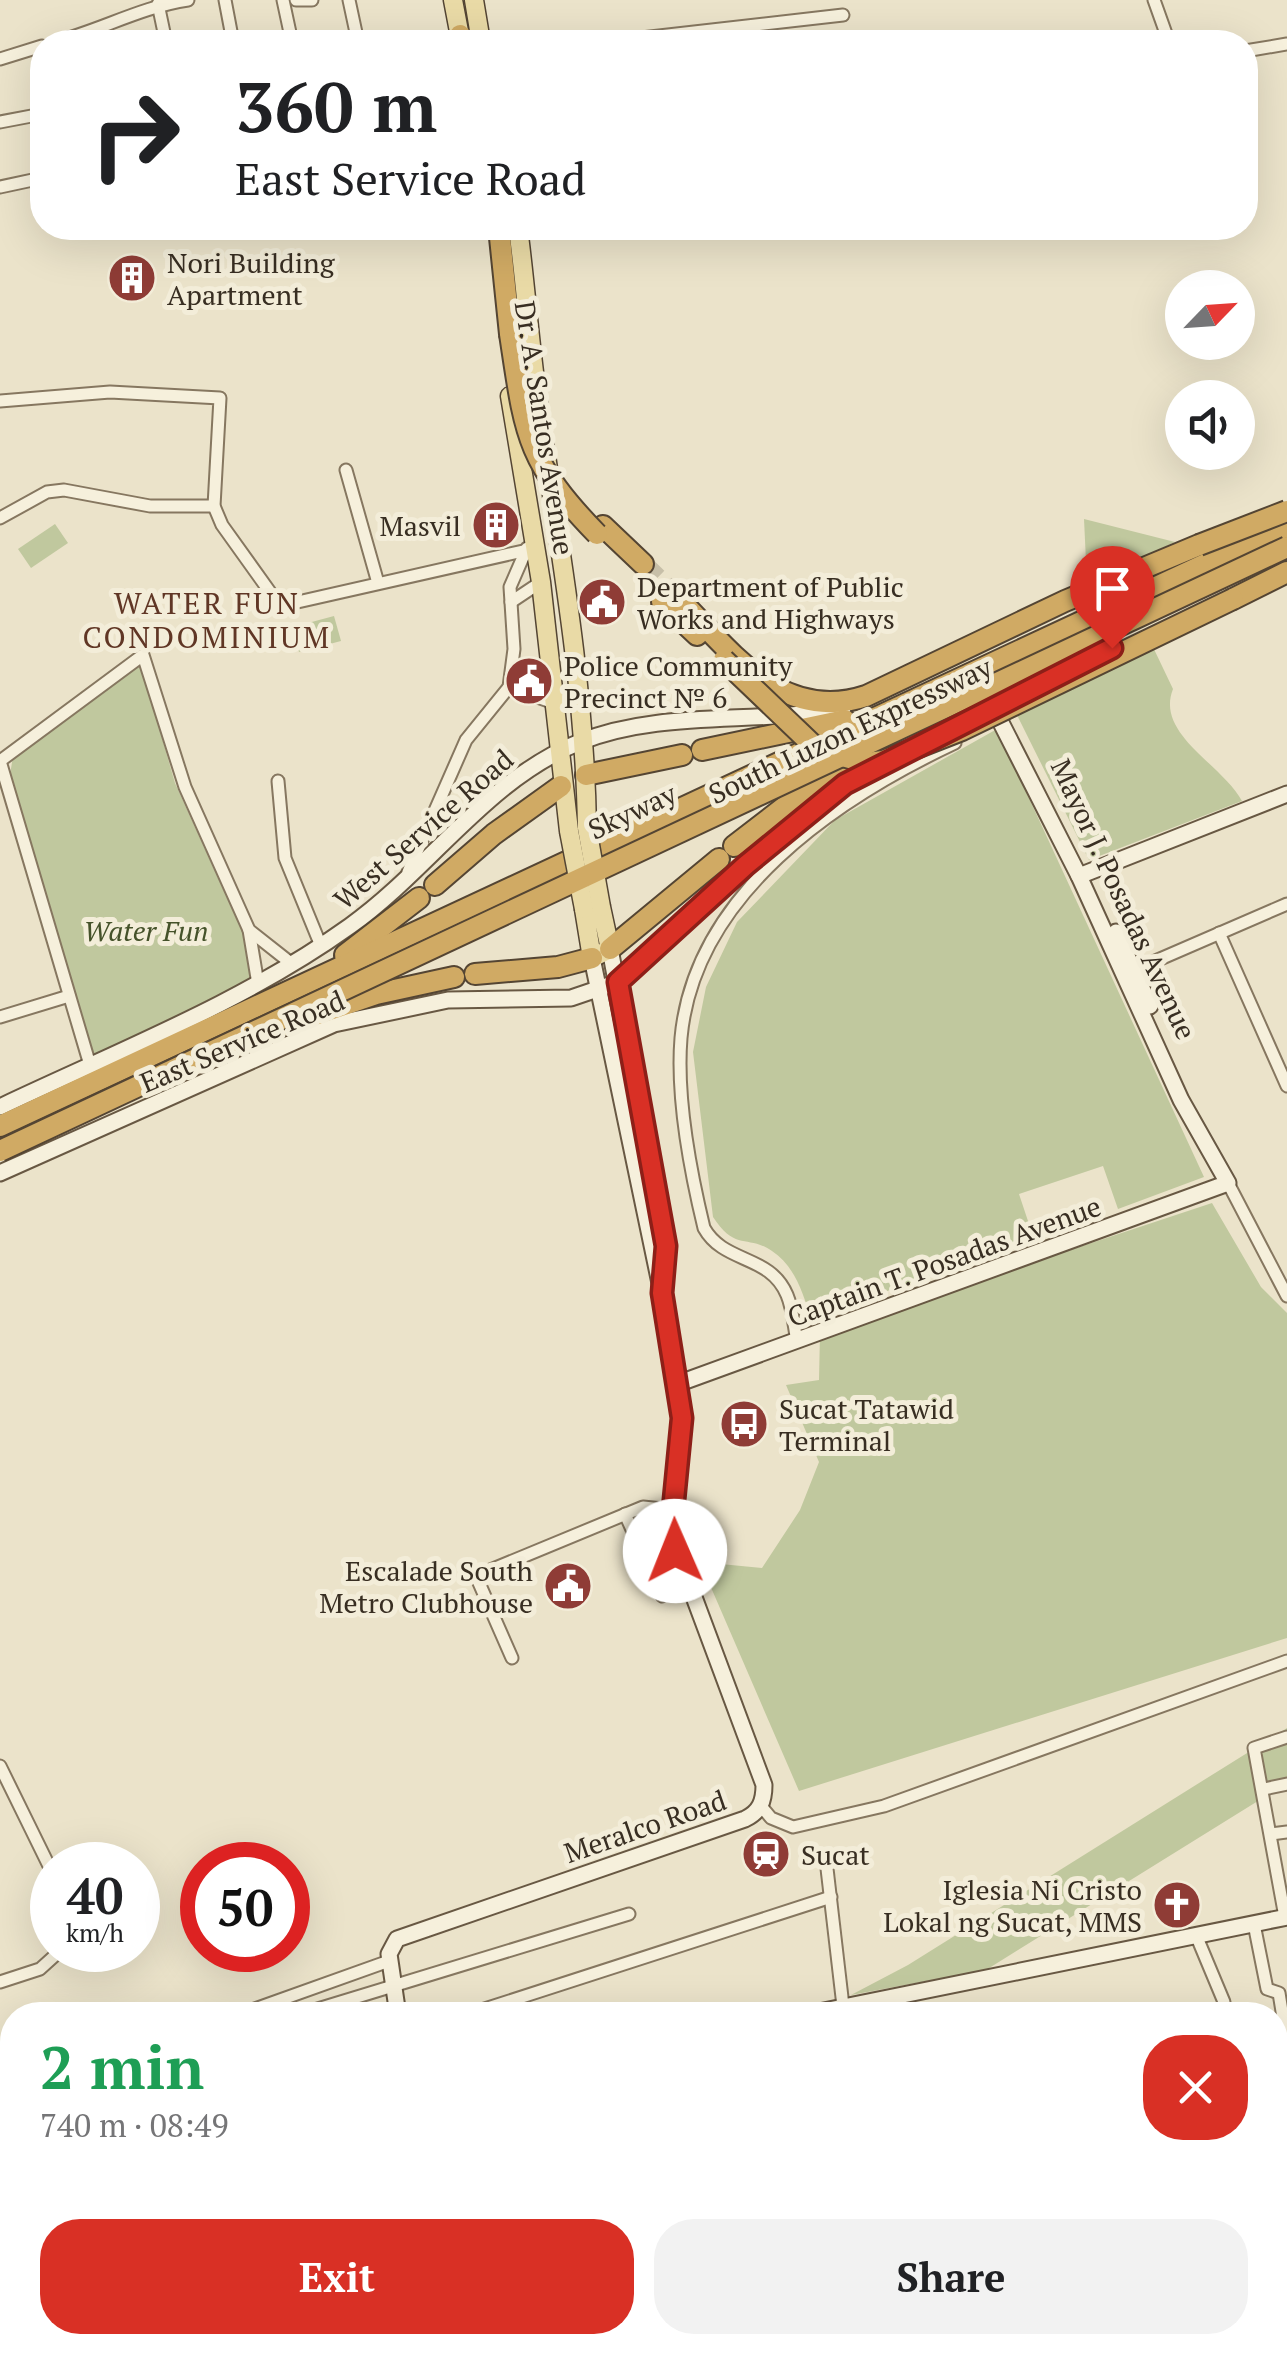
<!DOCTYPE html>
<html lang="en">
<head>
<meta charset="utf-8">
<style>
	:root { --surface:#fff; --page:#f2f2f2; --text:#202124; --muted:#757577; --accent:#d93025 }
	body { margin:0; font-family:"PT Serif",serif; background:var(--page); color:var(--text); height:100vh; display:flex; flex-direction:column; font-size:38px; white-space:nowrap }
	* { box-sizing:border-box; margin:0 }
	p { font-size:32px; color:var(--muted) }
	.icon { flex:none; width:55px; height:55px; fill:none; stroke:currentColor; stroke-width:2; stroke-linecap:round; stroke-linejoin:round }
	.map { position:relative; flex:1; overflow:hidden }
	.sheet { position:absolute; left:0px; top:2002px; width:1288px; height:352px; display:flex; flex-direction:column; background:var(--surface); border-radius:40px 40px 0 0; box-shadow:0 10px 40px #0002 }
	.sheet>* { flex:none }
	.top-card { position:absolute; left:30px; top:30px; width:1228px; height:210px; border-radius:40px; box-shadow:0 10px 40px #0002; background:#fff; color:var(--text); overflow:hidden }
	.needle { width:65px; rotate:65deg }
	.fabs { position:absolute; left:1165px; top:270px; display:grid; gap:20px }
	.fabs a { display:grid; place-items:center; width:90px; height:90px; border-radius:50%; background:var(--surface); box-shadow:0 10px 40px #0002; font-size:50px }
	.speed { position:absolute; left:30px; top:1842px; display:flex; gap:20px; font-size:50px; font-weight:700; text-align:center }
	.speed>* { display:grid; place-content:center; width:130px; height:130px; border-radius:50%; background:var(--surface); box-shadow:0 10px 40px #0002; line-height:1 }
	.speed small { font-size:25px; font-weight:400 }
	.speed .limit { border:15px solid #d22; background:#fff; color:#111 }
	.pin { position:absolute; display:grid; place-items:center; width:85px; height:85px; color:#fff; margin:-102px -42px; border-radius:50% 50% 50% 0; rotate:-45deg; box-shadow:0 0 10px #0007 }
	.pin .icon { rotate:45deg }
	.me { position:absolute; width:110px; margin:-55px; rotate:359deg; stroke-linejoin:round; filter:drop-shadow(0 0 8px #0008) }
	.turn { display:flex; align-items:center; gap:35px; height:210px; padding:0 40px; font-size:45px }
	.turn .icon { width:130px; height:130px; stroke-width:2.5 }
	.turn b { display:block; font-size:70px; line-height:85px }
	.round { display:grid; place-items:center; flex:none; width:105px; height:105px; border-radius:40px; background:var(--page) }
	.summary { display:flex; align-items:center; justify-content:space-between; height:170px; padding:0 40px }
	h1 { font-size:60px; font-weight:800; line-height:75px; color:#1e9e55 }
	.button { display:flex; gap:20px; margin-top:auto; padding:20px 40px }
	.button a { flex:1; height:115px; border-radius:40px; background:var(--accent); color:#fff; font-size:40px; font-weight:800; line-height:115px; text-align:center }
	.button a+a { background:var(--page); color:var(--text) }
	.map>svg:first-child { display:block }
	.green { fill:#c0c89e }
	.water { fill:#aac0bb; stroke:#718d89; stroke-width:2.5 }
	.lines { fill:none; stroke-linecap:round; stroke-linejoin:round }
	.highway-tunnel { stroke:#c7bfa8; stroke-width:20; stroke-dasharray:20 10; stroke-linecap:butt }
	.street-casing { stroke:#867760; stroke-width:15 }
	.secondary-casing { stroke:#685843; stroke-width:19 }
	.primary-casing { stroke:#544533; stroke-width:21 }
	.highway-casing { stroke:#544533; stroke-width:24 }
	.street { stroke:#f6f0dc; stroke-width:11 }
	.secondary { stroke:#f6f0dc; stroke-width:15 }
	.primary { stroke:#e9daa6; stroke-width:18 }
	.highway { stroke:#d0aa64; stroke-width:20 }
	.primary-bridge-casing { stroke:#544533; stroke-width:21; stroke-linecap:butt }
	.highway-bridge-casing { stroke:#544533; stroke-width:24; stroke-linecap:butt }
	.primary-bridge { stroke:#e9daa6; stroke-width:18 }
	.highway-bridge { stroke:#d0aa64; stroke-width:20 }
	.route-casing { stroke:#8d1f18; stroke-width:25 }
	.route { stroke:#d93025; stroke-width:18 }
	.labels { text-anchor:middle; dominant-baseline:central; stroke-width:10; stroke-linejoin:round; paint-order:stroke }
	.poi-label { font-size:28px; fill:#382e22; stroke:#f3edd9; text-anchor:start }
	.street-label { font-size:28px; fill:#382e22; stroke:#f3edd9 }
	.park-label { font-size:28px; font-style:italic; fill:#45522a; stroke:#f3edd9 }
	.neighbourhood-label { font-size:30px; letter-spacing:2.5px; fill:#603625; stroke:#f3edd9 }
</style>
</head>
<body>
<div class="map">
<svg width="1287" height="2353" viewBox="0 0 1287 2353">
	<rect width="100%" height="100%" fill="#ebe3ca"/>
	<g class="green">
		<polygon points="1084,519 1175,542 1087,583"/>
		<polygon points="55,524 68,543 31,568 18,549"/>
		<polygon points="334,616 341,641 299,652 293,627"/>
		<path d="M 1152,645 L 1173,689 C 1155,734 1222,764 1242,801 L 1089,860 L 1014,709 Z"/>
		<polygon points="141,665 175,783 246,940 252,984 91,1056 10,775 13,756"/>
		<path d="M 997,729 L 1204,1177 L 1118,1209 L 1103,1166 L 1019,1194 L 1034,1239 L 811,1318 C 803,1294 795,1266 772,1251 C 747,1234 736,1252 713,1217 L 693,1052 L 706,987 L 737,922 L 835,820 Z"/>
		<polygon points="1212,1203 1261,1287 1287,1313 1287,1638 799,1791 700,1562 762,1568 800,1510 819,1462 786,1385 819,1380 820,1333"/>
		<polygon points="1287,1728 1287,1783 986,1970 851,1995 908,1965"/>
		<polygon points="12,2236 12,2333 0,2337 0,2240"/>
	</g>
	<polygon class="water" points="1275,2110 1287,2130 1287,2353 882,2353 855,2345 816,2353 509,2353 539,2342 1275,2342"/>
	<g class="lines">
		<polyline class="highway-tunnel" points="643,564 673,593"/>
		<g class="street-casing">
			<g id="street">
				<polyline points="225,0 233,42"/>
				<polyline points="283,0 292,42"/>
				<polyline points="296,0 312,0"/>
				<polyline points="349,0 358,42"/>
				<polyline points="1154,0 1169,42"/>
				<polyline points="158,4 166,42"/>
				<path d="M 55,42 C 101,30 141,7 188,0"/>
				<polyline points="606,42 843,15"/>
				<polyline points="1245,51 1287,44"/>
				<polyline points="0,59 42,46"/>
				<polyline points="0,122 42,114"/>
				<polyline points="0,187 42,178"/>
				<polyline points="0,401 110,392 220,398 214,506 222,525 280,606 523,551"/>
				<polyline points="346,470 378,583"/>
				<polyline points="0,518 47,492 64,490 150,506 214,506"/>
				<polyline points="511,602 541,582"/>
				<polyline points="509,687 554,703"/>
				<polyline points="278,781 285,858 321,946"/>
				<polyline points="408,872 466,740 509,687 514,649 510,587 527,548"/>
				<polyline points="249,930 258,984"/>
				<polyline points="1219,933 1287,1086"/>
				<polyline points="1130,972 1287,904"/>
				<polyline points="0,1017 69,996"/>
				<polyline points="90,1065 0,761 143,655 185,787 249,930 292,964"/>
				<polyline points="1228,1183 1287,1296"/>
				<path d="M 797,1341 C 794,1327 793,1309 787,1295 C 770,1254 724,1264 704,1228 C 690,1170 676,1098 681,1038 C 694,894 836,799 955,743"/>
				<polyline points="625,1514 662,1596"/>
				<polyline points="512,1658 476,1576 643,1507 673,1510"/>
				<polyline points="0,1766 52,1872"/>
				<polyline points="1264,1789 1287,1784"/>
				<polyline points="761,1806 771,1818 793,1827 884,1806 1287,1661"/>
				<polyline points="1271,1834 1287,1832"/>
				<polyline points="826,1860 843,2006"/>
				<polyline points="1285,1917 1254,1748 1287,1737"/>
				<polyline points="1254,1924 1267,1989 1279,1993 1287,2042"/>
				<polyline points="1196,1935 1224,2002"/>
				<polyline points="0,1982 40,1969 61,1950"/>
				<polyline points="238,2015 389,1961"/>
				<polyline points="298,2015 629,1914"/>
				<polyline points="466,2015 831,1897"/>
				<polyline points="0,2094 12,2089"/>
				<polyline points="0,2113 12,2109"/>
			</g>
		</g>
		<g class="secondary-casing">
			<g id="secondary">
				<polyline points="1079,876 1287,794"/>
				<polyline points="1116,932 1150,1006"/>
				<polyline points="610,949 666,1246 663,1275"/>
				<path d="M 0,1107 C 118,1051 244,1002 350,926 C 430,869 487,779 580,742 C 662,709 758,725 843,708"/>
				<polyline points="0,1173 334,1024 448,1000 571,998 618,982 777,838 845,784 884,764"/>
				<polyline points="677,1384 1228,1183 1181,1100 1079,876 994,709"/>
				<path d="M 398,2015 L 389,1954 L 397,1939 L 745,1819 C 760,1812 764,1801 764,1785 L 672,1538 L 683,1417 L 662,1293 L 592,958"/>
				<polyline points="804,2015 1287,1917"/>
				<polyline points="0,2218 12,2215"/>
			</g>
		</g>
		<g class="primary-casing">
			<g id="primary">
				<polyline points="453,0 461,42"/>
				<polyline points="474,0 481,42"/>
				<path d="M 518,228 C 526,288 530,350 539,410 C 560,550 585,687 587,828"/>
				<polyline points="510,396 541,582 569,831"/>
				<polyline points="584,909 592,958 610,949 601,907"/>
			</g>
		</g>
		<g class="highway-casing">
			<g id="highway">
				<polyline points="460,35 462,42"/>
				<polyline points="499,228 510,334"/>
				<polyline points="603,526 643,564"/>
				<path d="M 673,593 C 727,646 779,725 866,696 L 1065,601 L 1199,545"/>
				<polyline points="1233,599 1287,572"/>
				<polyline points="662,602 697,635"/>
				<polyline points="702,750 845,720"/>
				<polyline points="586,775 682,755"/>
				<polyline points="734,846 791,802 868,755"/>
				<polyline points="435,885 494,834 561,786"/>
				<polyline points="610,949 719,859"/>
				<polyline points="345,955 419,898"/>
				<polyline points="475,974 558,967 592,958"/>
				<polyline points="285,1025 376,994 454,977"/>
				<polyline points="0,1126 1287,526"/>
			</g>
		</g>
		<use href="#street" class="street"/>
		<use href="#secondary" class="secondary"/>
		<use href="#primary" class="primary"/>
		<use href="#highway" class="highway"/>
		<g class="primary-bridge-casing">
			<g id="primary-bridge">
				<polyline points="587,828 601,907"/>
				<polyline points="569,831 584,909"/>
			</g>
		</g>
		<g class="highway-bridge-casing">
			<g id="highway-bridge">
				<path d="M 510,334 C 525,433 525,460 597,534"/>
				<polyline points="1199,545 1287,511"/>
				<polyline points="724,660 817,749 868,763 883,761 962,730 1233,599"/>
				<polyline points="0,1151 1287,547"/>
			</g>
		</g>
		<use href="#primary-bridge" class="primary-bridge"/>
		<use href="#highway-bridge" class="highway-bridge"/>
	</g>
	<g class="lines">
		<g class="route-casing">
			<polyline id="route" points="675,1551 673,1510 682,1418 662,1293 666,1246 618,982 746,865 845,784 1112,648"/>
		</g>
		<use href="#route" class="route"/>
	</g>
	<defs>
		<g id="building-disc" transform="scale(2.5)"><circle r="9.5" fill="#8f3c36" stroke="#f3edd9"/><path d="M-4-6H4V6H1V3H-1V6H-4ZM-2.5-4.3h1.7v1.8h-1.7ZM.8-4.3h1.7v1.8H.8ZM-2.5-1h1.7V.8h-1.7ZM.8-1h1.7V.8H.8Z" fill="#fff"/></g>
		<g id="civic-disc" transform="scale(2.5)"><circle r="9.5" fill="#8f3c36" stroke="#f3edd9"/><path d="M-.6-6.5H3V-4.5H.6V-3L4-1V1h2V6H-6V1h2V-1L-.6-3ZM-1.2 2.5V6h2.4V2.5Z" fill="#fff"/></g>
		<g id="bus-disc" transform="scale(2.5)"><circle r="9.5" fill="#8f3c36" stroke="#f3edd9"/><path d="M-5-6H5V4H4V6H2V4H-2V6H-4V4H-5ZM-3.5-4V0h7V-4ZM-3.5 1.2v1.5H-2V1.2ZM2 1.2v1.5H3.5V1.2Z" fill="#fff"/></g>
		<g id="station-disc" transform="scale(2.5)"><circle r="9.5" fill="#8f3c36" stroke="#f3edd9"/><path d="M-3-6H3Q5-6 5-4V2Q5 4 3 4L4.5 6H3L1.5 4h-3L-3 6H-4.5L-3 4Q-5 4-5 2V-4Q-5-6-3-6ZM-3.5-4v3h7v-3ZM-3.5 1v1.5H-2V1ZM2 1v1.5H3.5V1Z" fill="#fff"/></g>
		<g id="church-disc" transform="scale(2.5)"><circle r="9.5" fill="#8f3c36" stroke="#f3edd9"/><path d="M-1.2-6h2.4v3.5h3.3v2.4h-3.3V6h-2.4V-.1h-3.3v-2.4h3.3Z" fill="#fff"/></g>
	</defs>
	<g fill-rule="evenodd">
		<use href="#building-disc" x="132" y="278"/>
		<use href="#building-disc" x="496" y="525"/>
		<use href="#civic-disc" x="602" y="602"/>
		<use href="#civic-disc" x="529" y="681"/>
		<use href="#bus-disc" x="744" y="1424"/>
		<use href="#civic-disc" x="568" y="1586"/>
		<use href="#station-disc" x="766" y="1854"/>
		<use href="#church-disc" x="1177" y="1905"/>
	</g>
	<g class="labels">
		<g class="poi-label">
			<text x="167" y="262">Nori Building<tspan x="167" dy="32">Apartment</tspan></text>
			<text x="461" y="525" text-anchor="end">Masvil</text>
			<text x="637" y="586">Department of Public<tspan x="637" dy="32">Works and Highways</tspan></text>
			<text x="564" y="665">Police Community<tspan x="564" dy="32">Precinct № 6</tspan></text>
			<text x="779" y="1408">Sucat Tatawid<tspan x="779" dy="32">Terminal</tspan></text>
			<text x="533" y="1570" text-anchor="end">Escalade South<tspan x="533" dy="32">Metro Clubhouse</tspan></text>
			<text x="801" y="1854">Sucat</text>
			<text x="1142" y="1889" text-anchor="end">Iglesia Ni Cristo<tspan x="1142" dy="32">Lokal ng Sucat, MMS</tspan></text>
		</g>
		<g class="street-label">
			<text transform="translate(545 428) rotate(81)">Dr. A. Santos Avenue</text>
			<text transform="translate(850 730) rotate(-25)">South Luzon Expressway</text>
			<text transform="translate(632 811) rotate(-25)">Skyway</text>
			<text transform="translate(423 829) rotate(-41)">West Service Road</text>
			<text transform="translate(1124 899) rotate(65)">Mayor J. Posadas Avenue</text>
			<text transform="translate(242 1041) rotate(-23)">East Service Road</text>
			<text transform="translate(944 1261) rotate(-20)">Captain T. Posadas Avenue</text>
			<text transform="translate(645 1826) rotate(-19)">Meralco Road</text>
		</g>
		<g class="park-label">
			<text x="146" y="930">Water Fun</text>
		</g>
		<g class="neighbourhood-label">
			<text x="207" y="603">WATER FUN<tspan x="207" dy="34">CONDOMINIUM</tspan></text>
		</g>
	</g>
</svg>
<div class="fabs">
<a><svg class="needle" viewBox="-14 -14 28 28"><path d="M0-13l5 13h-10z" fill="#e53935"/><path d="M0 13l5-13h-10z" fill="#757577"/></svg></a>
<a><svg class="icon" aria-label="sound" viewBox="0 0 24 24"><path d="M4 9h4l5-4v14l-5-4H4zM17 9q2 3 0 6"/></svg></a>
</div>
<div class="speed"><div>40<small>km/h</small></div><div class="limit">50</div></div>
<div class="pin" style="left:1112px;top:648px;background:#d93025"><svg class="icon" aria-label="arrive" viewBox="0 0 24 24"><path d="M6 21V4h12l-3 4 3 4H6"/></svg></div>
<svg class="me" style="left:675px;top:1551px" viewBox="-20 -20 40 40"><circle r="19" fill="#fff"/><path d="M0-13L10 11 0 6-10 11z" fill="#d93025"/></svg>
<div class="top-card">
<div class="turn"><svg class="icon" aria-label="right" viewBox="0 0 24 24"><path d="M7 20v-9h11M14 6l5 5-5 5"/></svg><div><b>360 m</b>East Service Road</div></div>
</div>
<section class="sheet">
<div class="summary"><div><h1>2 min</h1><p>740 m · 08:49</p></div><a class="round" style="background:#d93025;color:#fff"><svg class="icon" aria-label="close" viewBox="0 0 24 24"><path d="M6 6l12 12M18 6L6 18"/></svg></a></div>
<div class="button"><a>Exit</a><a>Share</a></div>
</section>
</div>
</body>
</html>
